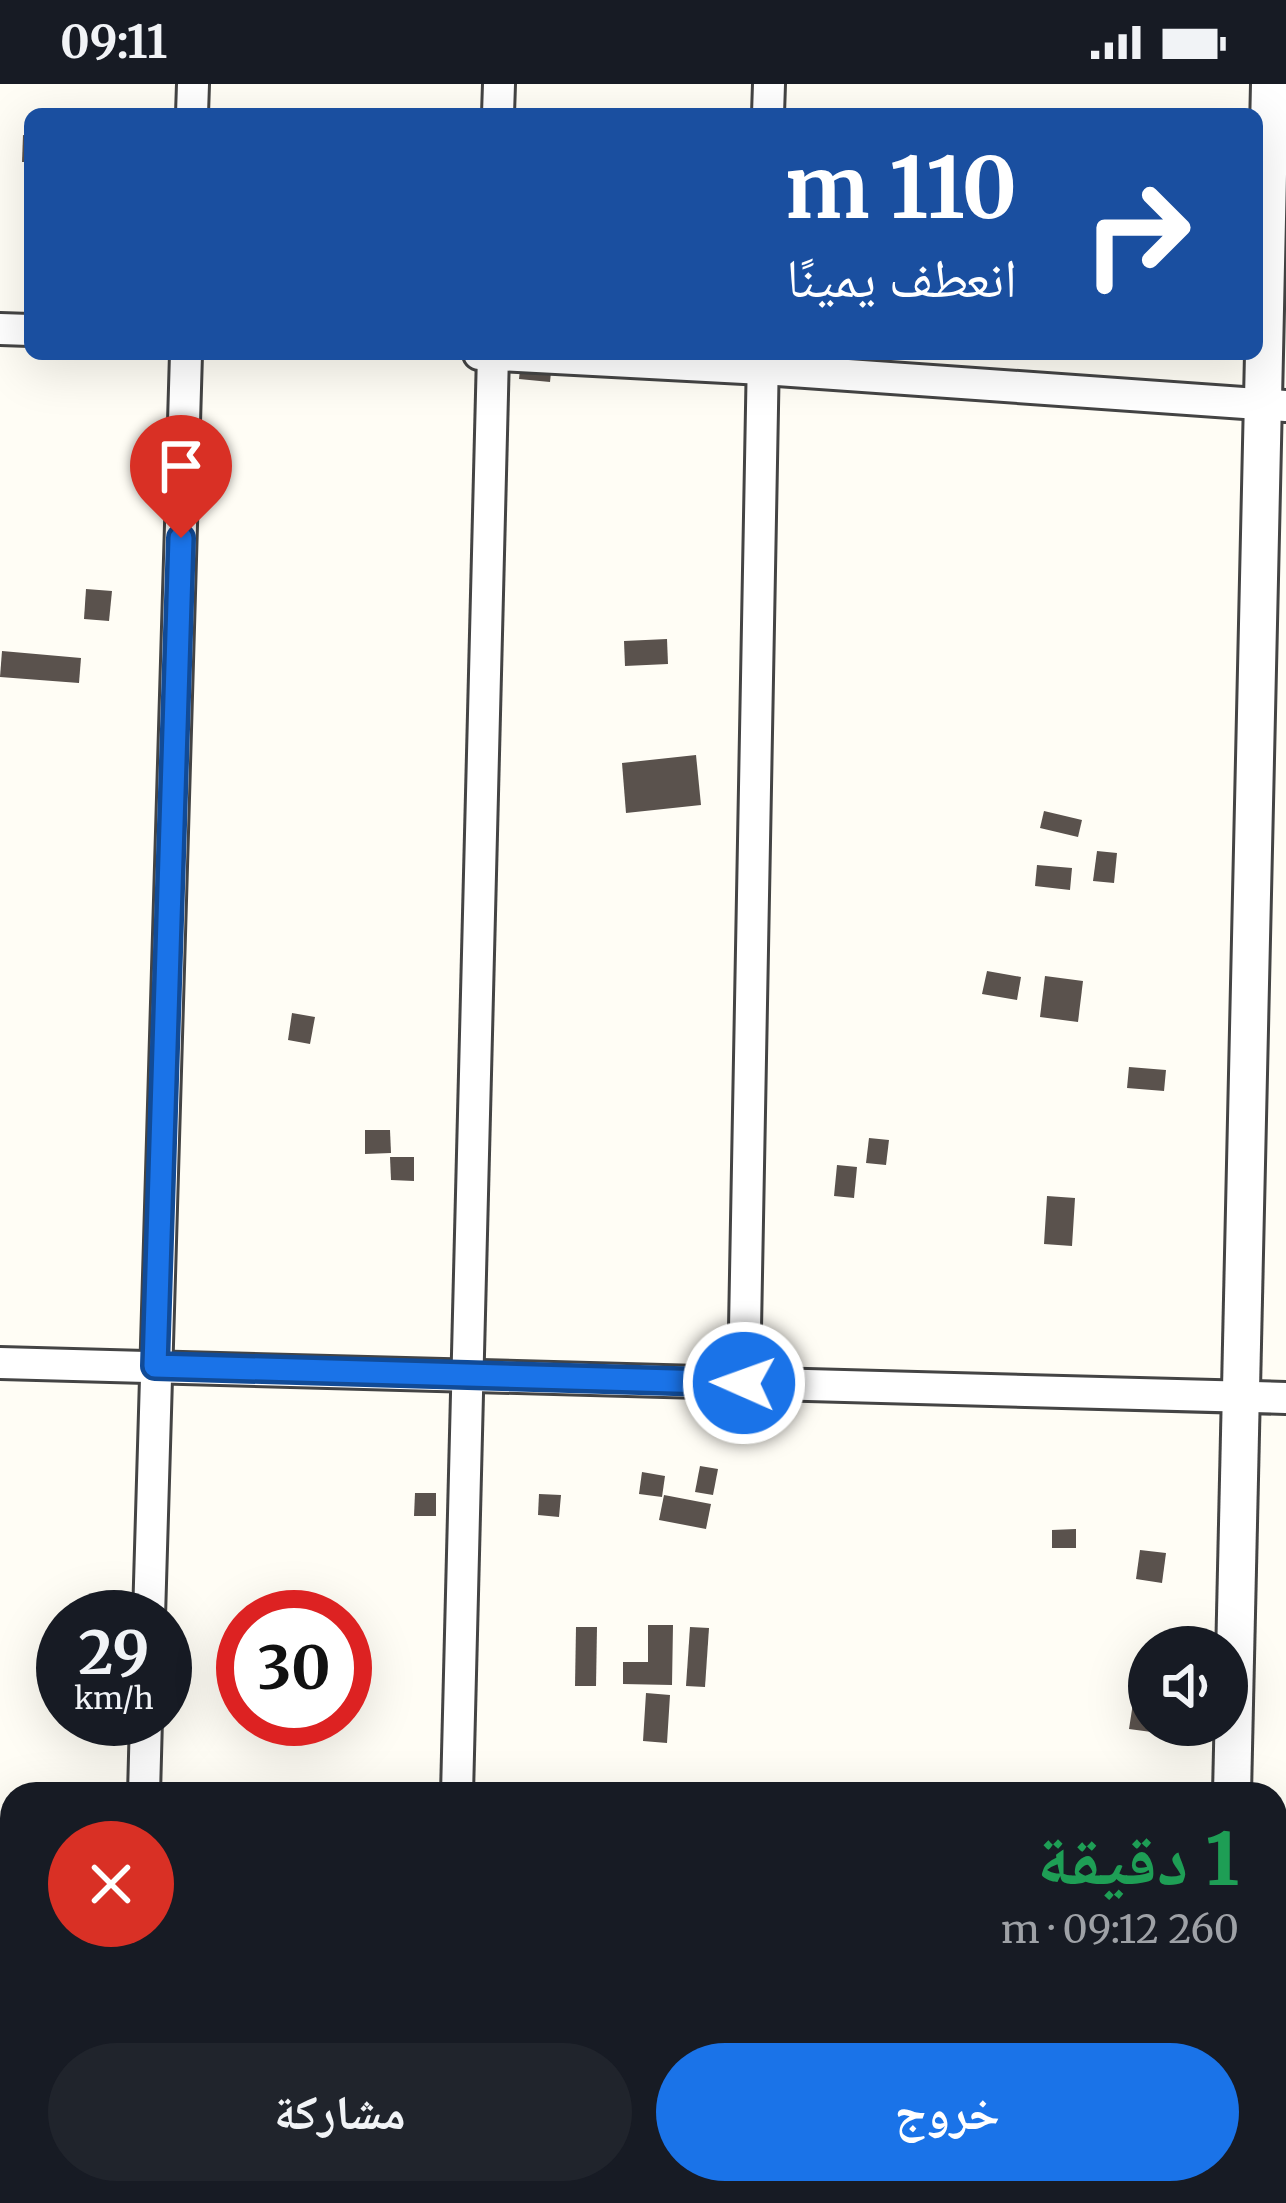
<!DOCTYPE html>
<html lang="ar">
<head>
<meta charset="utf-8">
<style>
	:root { --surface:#171b24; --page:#20242c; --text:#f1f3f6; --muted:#9ea1a6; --accent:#1a73e8 }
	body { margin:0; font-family:Merriweather,"Noto Naskh Arabic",serif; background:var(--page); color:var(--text); direction:rtl; height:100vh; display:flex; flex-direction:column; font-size:45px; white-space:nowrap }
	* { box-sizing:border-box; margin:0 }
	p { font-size:39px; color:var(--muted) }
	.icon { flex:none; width:66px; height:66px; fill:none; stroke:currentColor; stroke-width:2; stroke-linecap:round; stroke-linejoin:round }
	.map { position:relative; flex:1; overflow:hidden; direction:ltr }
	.details { position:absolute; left:0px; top:1698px; width:1287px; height:423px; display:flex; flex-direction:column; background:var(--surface); border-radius:36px 36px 0 0; box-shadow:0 12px 48px #0002; direction:rtl }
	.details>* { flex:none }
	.guide { position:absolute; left:24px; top:24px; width:1239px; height:252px; border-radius:18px; box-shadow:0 12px 48px #0002; direction:rtl; background:#1a4fa0; color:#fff; overflow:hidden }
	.tools { position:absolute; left:1128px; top:1542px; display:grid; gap:24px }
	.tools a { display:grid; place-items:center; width:120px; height:120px; border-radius:50%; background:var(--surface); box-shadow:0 12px 48px #0002; font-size:60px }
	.speed { position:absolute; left:36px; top:1506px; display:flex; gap:24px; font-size:60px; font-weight:700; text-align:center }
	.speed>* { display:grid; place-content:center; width:156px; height:156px; border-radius:50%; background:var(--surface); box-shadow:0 12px 48px #0002; line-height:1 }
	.speed small { font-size:30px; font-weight:400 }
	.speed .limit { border:18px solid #d22; background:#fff; color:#111 }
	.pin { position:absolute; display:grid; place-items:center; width:102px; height:102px; color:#fff; margin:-123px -51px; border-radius:50% 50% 50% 0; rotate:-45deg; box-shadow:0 0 12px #0007 }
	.pin .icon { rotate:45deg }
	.me { position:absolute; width:132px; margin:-66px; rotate:272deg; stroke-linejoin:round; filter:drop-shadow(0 0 9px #0008) }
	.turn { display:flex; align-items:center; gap:42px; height:252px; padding:0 48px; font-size:54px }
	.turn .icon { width:156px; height:156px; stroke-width:2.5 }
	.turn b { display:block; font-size:84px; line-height:102px }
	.round { display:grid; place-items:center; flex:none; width:126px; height:126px; border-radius:63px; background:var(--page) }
	.summary { display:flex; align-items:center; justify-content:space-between; height:204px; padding:0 48px }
	h1 { font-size:72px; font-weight:800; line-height:90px; color:#1e9e55 }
	.cta { display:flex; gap:24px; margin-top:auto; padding:24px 48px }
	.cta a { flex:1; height:138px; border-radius:72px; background:var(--accent); color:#fff; font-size:48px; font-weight:800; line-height:138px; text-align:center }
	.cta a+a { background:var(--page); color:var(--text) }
	.status { display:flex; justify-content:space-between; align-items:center; height:84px; padding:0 60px; background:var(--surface); direction:ltr }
	.status svg { height:33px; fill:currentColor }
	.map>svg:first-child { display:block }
	.building { fill:#5a524d }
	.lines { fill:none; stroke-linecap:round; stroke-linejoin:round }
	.minor-casing { stroke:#444; stroke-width:36 }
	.tertiary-casing { stroke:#444; stroke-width:42 }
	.minor { stroke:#fff; stroke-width:30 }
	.tertiary { stroke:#fff; stroke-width:36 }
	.route-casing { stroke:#114b97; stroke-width:30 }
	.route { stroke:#1a73e8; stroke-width:21 }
</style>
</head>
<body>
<div class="status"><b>09:11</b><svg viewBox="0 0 49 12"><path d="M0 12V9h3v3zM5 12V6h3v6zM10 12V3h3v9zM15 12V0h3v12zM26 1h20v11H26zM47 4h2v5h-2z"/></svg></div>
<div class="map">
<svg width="1286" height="2119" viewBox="0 0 1286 2119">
	<rect width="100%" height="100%" fill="#fffdf5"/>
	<g class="building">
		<polygon points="23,51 30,52 30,78 22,78"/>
		<polygon points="521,276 552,279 550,298 519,295"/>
		<polygon points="86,505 112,507 109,537 84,535"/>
		<polygon points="667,555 668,580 625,582 624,557"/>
		<polygon points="2,567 81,574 79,599 0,593"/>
		<polygon points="696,671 701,721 626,729 622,679"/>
		<polygon points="1044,727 1082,736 1078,753 1040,744"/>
		<polygon points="1097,767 1117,769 1114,799 1093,797"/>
		<polygon points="1037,781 1072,784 1070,806 1035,802"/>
		<polygon points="987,887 1021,893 1017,916 982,910"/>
		<polygon points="1045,892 1083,897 1078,938 1040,933"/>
		<polygon points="292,929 315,933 310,960 288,956"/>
		<polygon points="1129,983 1166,986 1164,1007 1127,1004"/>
		<polygon points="365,1046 390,1046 391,1069 365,1070"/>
		<polygon points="869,1054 889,1056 886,1081 866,1079"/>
		<polygon points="390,1073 414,1073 414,1097 391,1096"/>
		<polygon points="837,1081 857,1083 854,1114 834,1112"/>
		<polygon points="1047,1112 1075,1114 1072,1162 1044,1160"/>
		<polygon points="700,1382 718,1385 713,1411 695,1408"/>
		<polygon points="642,1388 665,1392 662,1413 639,1410"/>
		<polygon points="415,1409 436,1409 436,1432 414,1432"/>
		<polygon points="539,1410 561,1411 559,1433 538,1431"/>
		<polygon points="664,1411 711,1420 706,1445 659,1436"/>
		<polygon points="1076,1445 1076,1464 1052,1464 1052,1446"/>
		<polygon points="1140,1466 1166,1469 1162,1499 1136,1495"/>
		<polygon points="648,1541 673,1541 672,1601 623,1600 623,1578 648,1578"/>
		<polygon points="576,1543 597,1543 596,1602 575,1602"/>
		<polygon points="690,1543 709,1544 705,1603 686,1602"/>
		<polygon points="646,1609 670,1611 667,1659 643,1657"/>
		<polygon points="1133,1619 1149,1621 1149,1641 1160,1641 1159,1649 1129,1645"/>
		<rect x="0" y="1892" width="12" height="21"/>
	</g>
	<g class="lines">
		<g class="minor-casing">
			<g id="minor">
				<polyline points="192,30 193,0"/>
				<polyline points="498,30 499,0"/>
				<polyline points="768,30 769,0"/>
				<polyline points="0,245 30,246"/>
				<polyline points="479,270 763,285 1286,322"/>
				<polyline points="0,1279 1286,1314"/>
				<polyline points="744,1299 763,270"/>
				<polyline points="149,1533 186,270"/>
				<polyline points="144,1710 146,1635"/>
				<polyline points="457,1710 493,270"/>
				<polyline points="133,2119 133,2109"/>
				<polyline points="448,2119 448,2109"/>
			</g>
		</g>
		<g class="tertiary-casing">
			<g id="tertiary">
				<polyline points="1232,1710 1270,0"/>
				<polyline points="1222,2119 1222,2109"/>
			</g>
		</g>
		<use href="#minor" class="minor"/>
		<use href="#tertiary" class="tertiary"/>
	</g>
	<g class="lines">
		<g class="route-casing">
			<polyline id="route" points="181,454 155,1282 744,1299"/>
		</g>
		<use href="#route" class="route"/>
	</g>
</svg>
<div class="tools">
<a><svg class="icon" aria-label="sound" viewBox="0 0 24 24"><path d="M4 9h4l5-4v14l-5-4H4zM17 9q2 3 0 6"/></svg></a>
</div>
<div class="speed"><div>29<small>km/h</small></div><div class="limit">30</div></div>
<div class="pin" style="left:181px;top:454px;background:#d93025"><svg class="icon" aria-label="arrive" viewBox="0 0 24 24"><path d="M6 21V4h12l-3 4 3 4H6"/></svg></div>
<svg class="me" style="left:744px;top:1299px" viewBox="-20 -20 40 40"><circle r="17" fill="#1a73e8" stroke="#fff" stroke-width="3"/><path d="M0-11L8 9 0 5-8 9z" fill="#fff"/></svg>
<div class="guide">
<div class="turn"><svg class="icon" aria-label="right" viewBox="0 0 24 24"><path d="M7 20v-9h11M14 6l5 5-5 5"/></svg><div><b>110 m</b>انعطف يمينًا</div></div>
</div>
<section class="details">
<div class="summary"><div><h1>1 دقيقة</h1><p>260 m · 09:12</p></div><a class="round" style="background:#d93025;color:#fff"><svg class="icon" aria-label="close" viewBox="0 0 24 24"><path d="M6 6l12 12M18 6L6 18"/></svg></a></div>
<div class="cta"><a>خروج</a><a>مشاركة</a></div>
</section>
</div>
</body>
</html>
